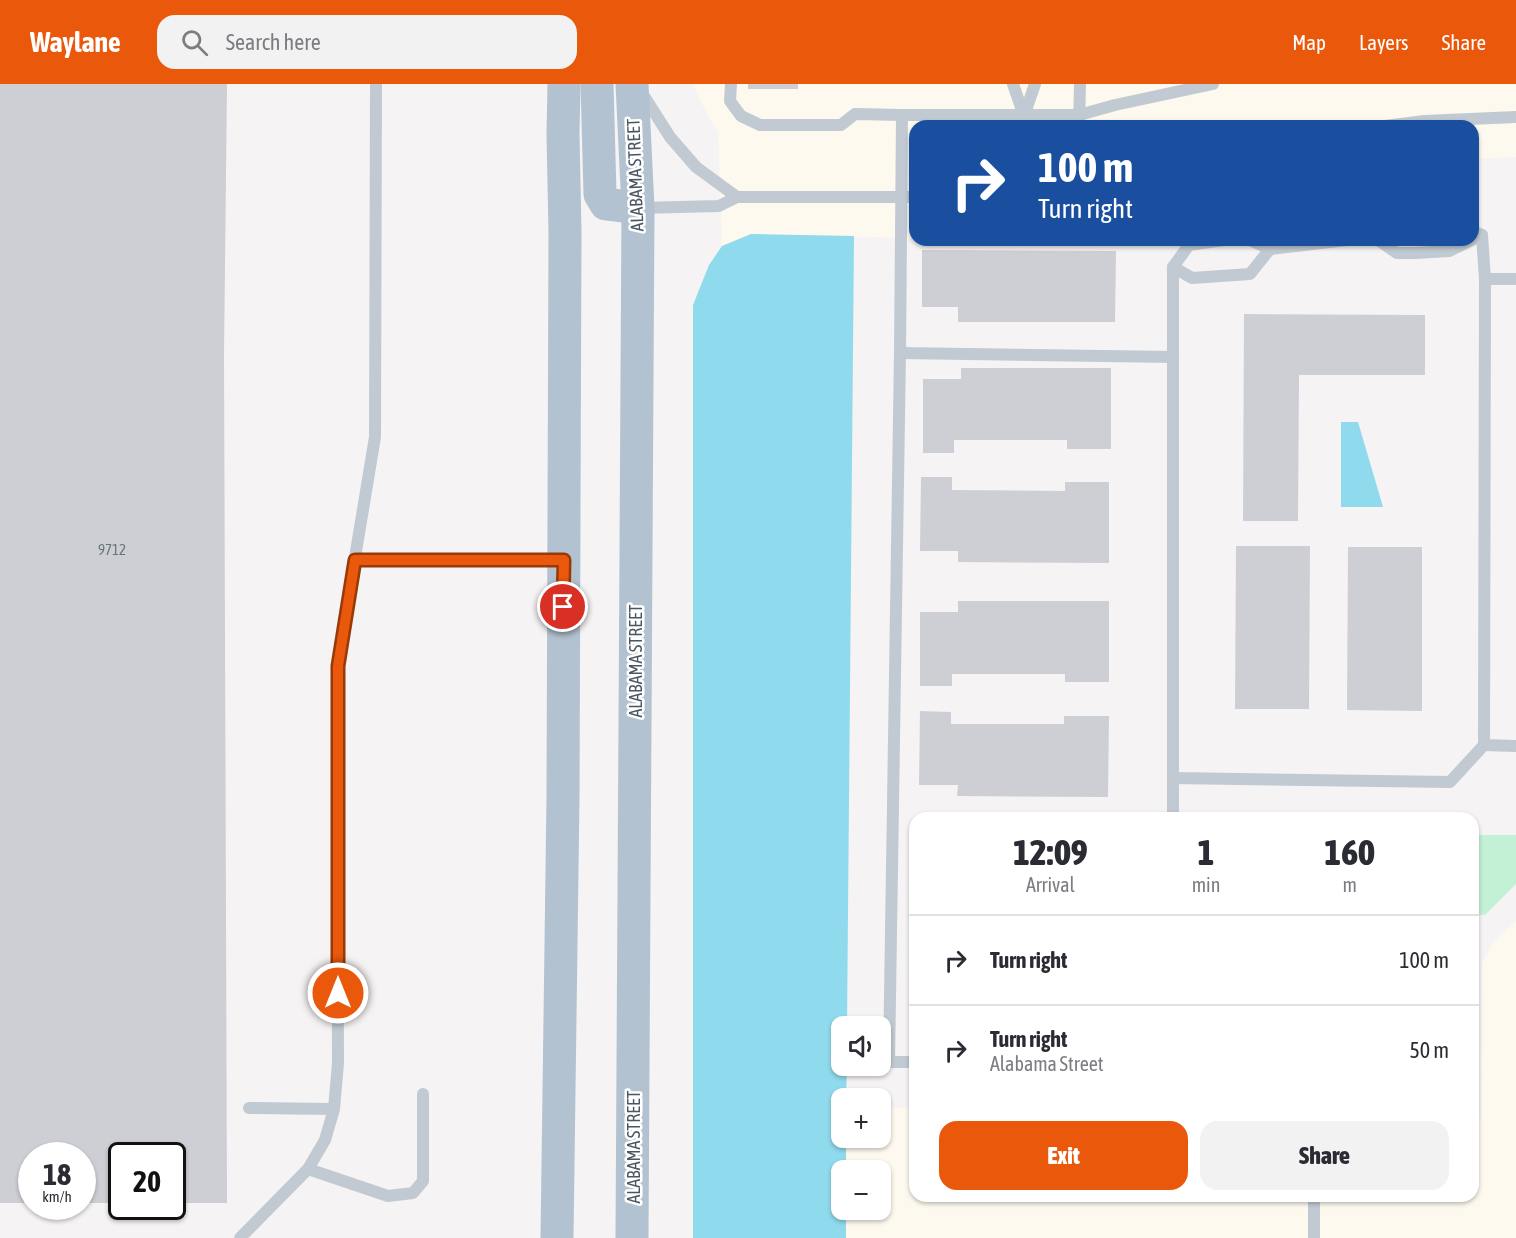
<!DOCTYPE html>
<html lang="en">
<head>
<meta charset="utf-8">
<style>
	:root { --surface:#fff; --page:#f2f2f3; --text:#2b2b33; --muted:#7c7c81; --line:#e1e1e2; --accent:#ea580c }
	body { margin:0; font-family:"Asap Condensed",sans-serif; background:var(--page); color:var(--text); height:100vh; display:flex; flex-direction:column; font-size:22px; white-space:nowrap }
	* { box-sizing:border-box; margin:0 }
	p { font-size:20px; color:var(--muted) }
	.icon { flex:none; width:33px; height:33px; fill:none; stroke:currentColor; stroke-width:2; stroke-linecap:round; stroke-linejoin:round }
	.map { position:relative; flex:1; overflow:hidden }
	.side { position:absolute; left:909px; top:728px; width:570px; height:390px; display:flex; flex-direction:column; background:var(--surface); border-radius:18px; box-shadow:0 2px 4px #0004 }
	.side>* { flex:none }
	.top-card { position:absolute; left:909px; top:36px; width:570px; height:126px; border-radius:18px; box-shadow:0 2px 4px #0004; background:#1a4fa0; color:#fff; overflow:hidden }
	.fabs { position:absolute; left:831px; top:932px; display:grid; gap:12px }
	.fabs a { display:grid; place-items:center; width:60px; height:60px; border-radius:12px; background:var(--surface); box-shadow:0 2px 4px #0004; font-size:30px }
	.speed { position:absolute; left:18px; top:1058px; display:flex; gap:12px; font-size:30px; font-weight:700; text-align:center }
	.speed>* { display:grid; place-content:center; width:78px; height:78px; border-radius:50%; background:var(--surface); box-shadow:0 2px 4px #0004; line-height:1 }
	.speed small { font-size:15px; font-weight:400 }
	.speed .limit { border:3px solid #111; border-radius:9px; background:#fff; color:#111 }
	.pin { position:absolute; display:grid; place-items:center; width:51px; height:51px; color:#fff; margin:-26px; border:3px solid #fff; border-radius:50%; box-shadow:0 2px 6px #0007 }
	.me { position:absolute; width:66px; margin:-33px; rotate:0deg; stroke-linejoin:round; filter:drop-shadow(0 0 4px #0008) }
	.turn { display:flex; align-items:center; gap:21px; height:126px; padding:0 30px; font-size:27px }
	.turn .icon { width:78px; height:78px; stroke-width:2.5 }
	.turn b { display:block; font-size:42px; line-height:51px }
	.eta { display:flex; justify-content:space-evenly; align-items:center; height:102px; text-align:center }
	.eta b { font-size:36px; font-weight:800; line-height:42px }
	.action { display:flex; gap:12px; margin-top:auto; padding:12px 30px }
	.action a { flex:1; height:69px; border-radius:18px; background:var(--accent); color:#fff; font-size:24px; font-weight:800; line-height:69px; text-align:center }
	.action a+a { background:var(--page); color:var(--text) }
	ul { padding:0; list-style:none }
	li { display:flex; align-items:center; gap:18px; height:90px; padding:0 30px; border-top:2px solid var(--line) }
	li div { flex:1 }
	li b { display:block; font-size:22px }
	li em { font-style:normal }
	header { display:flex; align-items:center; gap:36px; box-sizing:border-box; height:84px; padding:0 30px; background:var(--accent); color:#fff }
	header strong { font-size:28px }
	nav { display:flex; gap:33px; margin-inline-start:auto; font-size:21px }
	.search { width:420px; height:54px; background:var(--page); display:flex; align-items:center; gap:15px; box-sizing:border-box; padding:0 21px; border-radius:18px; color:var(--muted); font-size:22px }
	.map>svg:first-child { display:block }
	.commercial { fill:#fdf9ef }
	.green { fill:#c3f1d5 }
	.water { fill:#90daee }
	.building { fill:#cdcfd5 }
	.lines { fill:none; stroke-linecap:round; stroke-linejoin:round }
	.lane { stroke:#c1cad2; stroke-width:12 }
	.primary { stroke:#b3c2d1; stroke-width:33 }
	.route-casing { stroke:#983908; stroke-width:15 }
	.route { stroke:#ea580c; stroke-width:10 }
	.labels { text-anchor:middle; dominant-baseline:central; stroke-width:5; stroke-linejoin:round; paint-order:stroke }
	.number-label { font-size:15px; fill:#6b747e }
	.street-label { font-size:18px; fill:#4a5661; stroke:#fff }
</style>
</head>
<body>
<header>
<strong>Waylane</strong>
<div class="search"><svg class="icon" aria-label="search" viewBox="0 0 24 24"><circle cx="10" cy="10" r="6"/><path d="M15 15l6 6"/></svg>Search here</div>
<nav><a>Map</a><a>Layers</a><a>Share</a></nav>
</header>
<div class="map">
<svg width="1516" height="1154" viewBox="0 0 1516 1154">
	<rect width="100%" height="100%" fill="#f5f3f3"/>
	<g class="commercial">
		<polygon points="695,0 1516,0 1516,73 1473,75 1473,42 915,42 915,154 751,150 722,162 718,48 707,30 695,5"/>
		<polygon points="1516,837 1516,1154 846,1154 846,1125 880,1125 880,1086 846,1086 846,1053 880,1053 881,1024 915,1024 915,1112 1473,1112 1473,1033 1481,1033 1482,878 1493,859"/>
	</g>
	<polygon class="green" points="1473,751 1516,751 1516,800 1485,831 1473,830"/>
	<g class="water">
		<polygon points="751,150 854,152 847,942 842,942 842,981 847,981 846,1014 842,1014 842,1053 846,1053 846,1086 842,1086 842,1125 846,1125 846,1154 693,1154 693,221 709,181 722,162"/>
		<polygon points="1341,338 1358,338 1383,423 1341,423"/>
	</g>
	<g class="building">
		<polygon points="0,0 227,0 224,271 227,1119 172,1119 172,1071 122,1071 122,1119 82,1119 82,1071 32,1071 32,1119 0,1119"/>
		<rect x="748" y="0" width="50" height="5"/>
		<polygon points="922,166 1116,167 1115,238 958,238 958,223 922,223"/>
		<polygon points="1244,230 1425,231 1425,291 1299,291 1298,437 1243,437"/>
		<polygon points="961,284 1111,284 1111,365 1067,365 1067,356 954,356 954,369 923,369 923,295 961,295"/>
		<polygon points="921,393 952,393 952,406 1065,407 1065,398 1109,398 1109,479 958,478 958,467 920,467"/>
		<polygon points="1236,462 1310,462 1309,625 1235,625"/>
		<polygon points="1348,463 1422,463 1422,627 1347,626"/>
		<polygon points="958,517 1109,517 1109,598 1065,598 1065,590 952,590 952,602 920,602 920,528 958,528"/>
		<polygon points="920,627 951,628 951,640 1064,640 1064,632 1109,632 1108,713 957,712 958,701 919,701"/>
	</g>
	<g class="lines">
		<g class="lane">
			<polyline points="731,0 730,17 741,32 760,41 841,41 855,30 902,31"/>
			<polyline points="1013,0 1024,32"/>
			<polyline points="642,9 670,53 696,83 737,113"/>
			<polyline points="1024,32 1035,0"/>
			<polyline points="1079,42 1080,0"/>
			<polyline points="1385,42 1424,37 1516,33"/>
			<polyline points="639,124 719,122 737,113 915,113"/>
			<polyline points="1224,156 1189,161 1173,183 1192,194 1250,190 1270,165 1250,156"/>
			<polyline points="1378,156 1397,169 1416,169 1449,167 1482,151 1473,147"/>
			<polyline points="1270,165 1347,156"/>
			<polyline points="1173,183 1173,734"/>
			<polyline points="1485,195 1516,195"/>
			<polyline points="900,269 1173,273"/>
			<polyline points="355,476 564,476"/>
			<polyline points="1484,661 1516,662"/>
			<polyline points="1173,694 1450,698 1484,661 1485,195 1482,151"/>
			<polyline points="915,978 889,978 900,269 902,31 1079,31 1115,21 1213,0"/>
			<polyline points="249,1024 334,1025"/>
			<polyline points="308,1085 388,1112 413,1109 423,1097 423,1010"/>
			<polyline points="240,1154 308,1085 325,1056 334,1025 338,979 337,582 375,353 376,0"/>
			<polyline points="1314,1154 1314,1112"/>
		</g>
		<g class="primary">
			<polyline points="597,0 600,110 606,120 638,124"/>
			<polyline points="632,0 638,124 632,1154"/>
			<polyline points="557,1154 563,713 565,148 563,50 564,0"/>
		</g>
	</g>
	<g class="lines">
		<g class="route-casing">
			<polyline id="route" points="338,909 338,582 355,476 564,476 563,523"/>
		</g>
		<use href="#route" class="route"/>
	</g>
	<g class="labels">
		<g class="number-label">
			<text x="112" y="465">9712</text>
		</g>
		<g class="street-label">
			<text transform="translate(635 91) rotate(-92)">ALABAMA STREET</text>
			<text transform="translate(635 577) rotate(-90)">ALABAMA STREET</text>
			<text transform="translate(633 1063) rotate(-90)">ALABAMA STREET</text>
		</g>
	</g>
</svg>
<div class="fabs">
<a><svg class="icon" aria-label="sound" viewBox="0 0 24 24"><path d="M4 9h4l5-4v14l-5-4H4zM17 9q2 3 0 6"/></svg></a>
<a>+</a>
<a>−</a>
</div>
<div class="speed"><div>18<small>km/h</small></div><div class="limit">20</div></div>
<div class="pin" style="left:563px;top:523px;background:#d93025"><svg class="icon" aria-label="arrive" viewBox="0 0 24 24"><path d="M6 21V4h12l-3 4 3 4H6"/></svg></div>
<svg class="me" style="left:338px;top:909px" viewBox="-20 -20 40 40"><circle r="17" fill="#ea580c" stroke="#fff" stroke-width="3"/><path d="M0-11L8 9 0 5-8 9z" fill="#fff"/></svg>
<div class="top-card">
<div class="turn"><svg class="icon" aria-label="right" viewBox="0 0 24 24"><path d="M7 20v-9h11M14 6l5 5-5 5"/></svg><div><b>100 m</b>Turn right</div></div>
</div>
<section class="side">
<div class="eta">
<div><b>12:09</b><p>Arrival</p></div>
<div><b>1</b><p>min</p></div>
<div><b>160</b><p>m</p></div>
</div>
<ul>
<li><svg class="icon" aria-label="right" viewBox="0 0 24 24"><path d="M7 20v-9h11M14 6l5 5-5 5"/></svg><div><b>Turn right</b></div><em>100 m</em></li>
<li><svg class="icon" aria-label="right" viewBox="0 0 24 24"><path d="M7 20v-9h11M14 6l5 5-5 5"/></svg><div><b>Turn right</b><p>Alabama Street</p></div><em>50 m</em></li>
</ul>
<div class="action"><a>Exit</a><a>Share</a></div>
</section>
</div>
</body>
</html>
